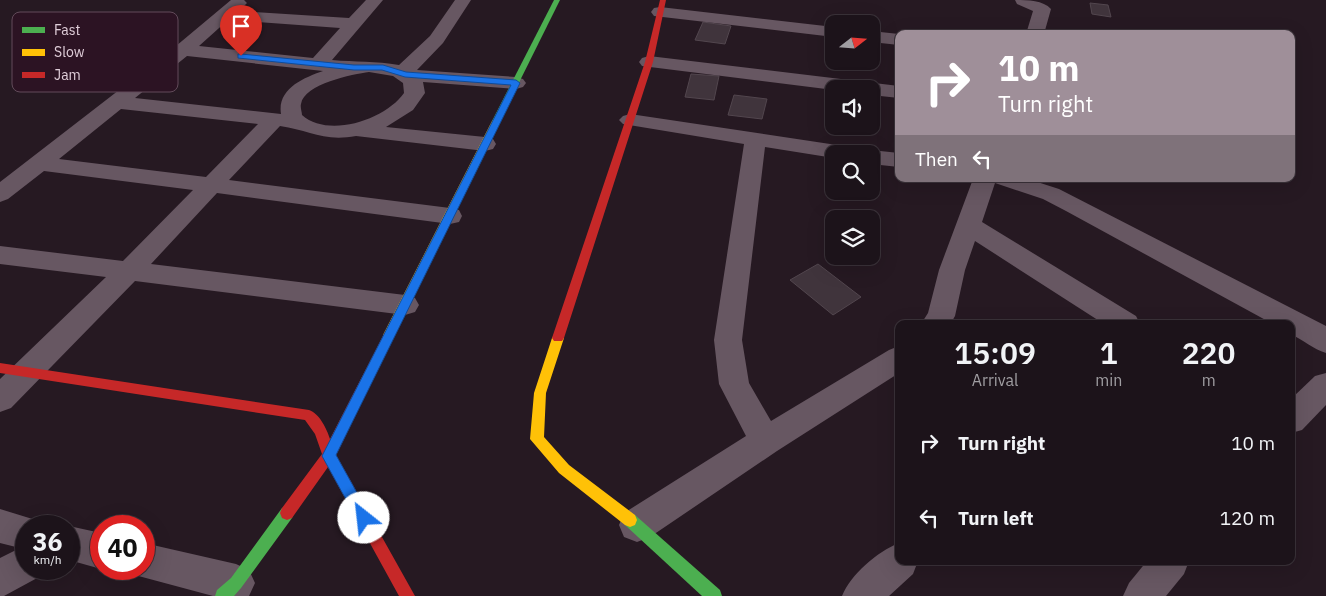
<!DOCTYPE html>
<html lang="en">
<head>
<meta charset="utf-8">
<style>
	:root { --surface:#1c131a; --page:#251c23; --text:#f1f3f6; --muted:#a09ea2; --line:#3a3239 }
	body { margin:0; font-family:"IBM Plex Sans",sans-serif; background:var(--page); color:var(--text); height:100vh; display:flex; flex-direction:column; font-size:19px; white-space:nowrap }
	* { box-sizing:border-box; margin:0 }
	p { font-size:16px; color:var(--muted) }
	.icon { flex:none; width:28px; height:28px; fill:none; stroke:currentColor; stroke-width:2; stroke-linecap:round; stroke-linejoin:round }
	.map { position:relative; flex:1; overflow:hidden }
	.panel { position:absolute; left:895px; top:320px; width:400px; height:245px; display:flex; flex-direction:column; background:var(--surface); border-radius:10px; box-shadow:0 5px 20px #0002,0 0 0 1px var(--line) }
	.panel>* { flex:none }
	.top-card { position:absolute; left:895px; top:30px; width:400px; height:152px; border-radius:10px; box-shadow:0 5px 20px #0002,0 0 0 1px var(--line); background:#9f8f99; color:#fff; overflow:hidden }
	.needle { width:32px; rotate:73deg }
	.tools { position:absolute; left:825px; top:15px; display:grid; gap:10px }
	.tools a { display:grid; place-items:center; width:55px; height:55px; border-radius:10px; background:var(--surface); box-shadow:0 5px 20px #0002,0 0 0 1px var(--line); font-size:25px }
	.speed { position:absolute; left:15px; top:515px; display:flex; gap:10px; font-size:25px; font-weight:700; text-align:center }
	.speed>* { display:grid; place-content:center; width:65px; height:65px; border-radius:50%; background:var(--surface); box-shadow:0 5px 20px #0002,0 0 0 1px var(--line); line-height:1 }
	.speed small { font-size:12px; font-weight:400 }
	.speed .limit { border:8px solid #d22; background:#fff; color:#111 }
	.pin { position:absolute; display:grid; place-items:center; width:42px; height:42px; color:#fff; margin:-51px -21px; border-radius:50% 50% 50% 0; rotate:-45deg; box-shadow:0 0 5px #0007 }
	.pin .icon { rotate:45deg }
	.me { position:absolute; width:55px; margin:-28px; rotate:331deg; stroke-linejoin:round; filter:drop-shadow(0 0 4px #0008) }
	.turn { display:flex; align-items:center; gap:18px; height:105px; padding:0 20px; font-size:22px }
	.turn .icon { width:65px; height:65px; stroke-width:2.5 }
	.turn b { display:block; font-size:35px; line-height:42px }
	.then { display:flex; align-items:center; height:48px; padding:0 20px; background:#0003; gap:10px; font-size:19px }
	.eta { display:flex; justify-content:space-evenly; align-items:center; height:85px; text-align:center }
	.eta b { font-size:30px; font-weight:600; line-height:35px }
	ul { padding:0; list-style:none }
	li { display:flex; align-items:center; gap:15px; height:75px; padding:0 20px }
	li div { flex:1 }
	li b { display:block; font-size:19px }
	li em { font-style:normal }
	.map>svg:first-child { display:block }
	.building { fill:#40343c; stroke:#52464e }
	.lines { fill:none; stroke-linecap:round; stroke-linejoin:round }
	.street { fill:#675762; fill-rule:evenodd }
	.fast { fill:#4caf50; fill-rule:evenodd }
	.slow { fill:#ffc107; fill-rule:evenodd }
	.jam { fill:#c62828; fill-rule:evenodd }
	.route { fill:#1a73e8; stroke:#114b97 }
	.key { fill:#2c1323; stroke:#624b5a; stroke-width:1 }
	.key-label { font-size:14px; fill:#e0ced9 }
</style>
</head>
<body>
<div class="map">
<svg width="1326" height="596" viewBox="0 0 1326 596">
	<rect width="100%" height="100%" fill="#261922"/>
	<g class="building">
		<polygon points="1090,3 1108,5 1111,17 1092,14"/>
		<polygon points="703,22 731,26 725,44 695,40"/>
		<polygon points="691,74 719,76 714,100 685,97"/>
		<polygon points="734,95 767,99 762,119 728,115"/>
		<polygon points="818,264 861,297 833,315 790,280"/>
	</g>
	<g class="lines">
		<g class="street">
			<path d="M 231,0 L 244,0 L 247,3 L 239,11 L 349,18 L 366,0 L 383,0 L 332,60 C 355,62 376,61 399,65 L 430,36 L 455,0 L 471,0 L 443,43 L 417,70 L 516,77 L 523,79 L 526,83 L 523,87 L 516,89 L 423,82 L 425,93 L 413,110 L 386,127 L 485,137 L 493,139 L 496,144 L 493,149 L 485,151 L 356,136 C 323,142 309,130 280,126 L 229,180 L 450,208 L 459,210 L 462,216 L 459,222 L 450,224 L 217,193 L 151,264 L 405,295 L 415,298 L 419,305 L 415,312 L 405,315 L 135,281 L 11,408 L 0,412 L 0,379 L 106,277 L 0,264 L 0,246 L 123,261 L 193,190 L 44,171 L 8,199 L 0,202 L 0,182 L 176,46 ZM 228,20 L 340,28 L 313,58 L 199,46 ZM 187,56 L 323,71 C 303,78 277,89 281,114 L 135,98 ZM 369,72 L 393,76 L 403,83 L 404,93 C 386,119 329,139 302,115 C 302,112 300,107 301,104 C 304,84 353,74 369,72 ZM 121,109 L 258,124 L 206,177 L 59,159 Z"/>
			<path d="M 1015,0 C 1027,0 1043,0 1051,9 L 1044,34 L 1026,34 L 1033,11 L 1017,4 Z"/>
			<polygon points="660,7 834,27 834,37 654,16 651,12 654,8"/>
			<polygon points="871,31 899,34 899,45 871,42"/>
			<polygon points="649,56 899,86 899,98 871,95 871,89 834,90 642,66 639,62 642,58"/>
			<polygon points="630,114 850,147 858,149 861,154 834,154 834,158 765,147 742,340 749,383 771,421 889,350 899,346 899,373 777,451 650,537 637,542 624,537 619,525 624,513 746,436 719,384 714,340 744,144 623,124 619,120 623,116"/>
			<polygon points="871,150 899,153 899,167 871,164 871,154 862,154"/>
			<path d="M 973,179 L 1028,179 L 1059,189 L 1326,326 L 1326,353 C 1313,349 1303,340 1291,334 L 1291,324 L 1273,324 L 1066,211 L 1043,199 L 995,183 L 982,222 L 1136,316 L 1140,324 L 1104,324 L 975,241 L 965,270 L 955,316 L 951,323 L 921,324 L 928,313 L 939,270 Z"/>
			<polygon points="1326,373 1326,405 1302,430 1291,433 1291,399 1315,376"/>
			<polygon points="0,509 39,521 41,526 26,526 26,569 42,569 39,577 4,596 0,596 0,558 20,548 0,543"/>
			<polygon points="67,526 69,526 101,533 101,569 69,560"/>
			<polygon points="144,543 236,564 249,570 255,583 249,596 213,596 131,574 129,569 144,569"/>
			<path d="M 899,543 L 899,561 L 918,561 L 913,574 L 889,596 L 842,596 C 851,574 877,552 899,543 Z"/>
			<polygon points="1147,561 1189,561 1184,574 1166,596 1123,596 1129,583"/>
		</g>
		<g class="fast">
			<polygon points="554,0 560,0 500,121 499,123 493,123 492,121"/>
			<polygon points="287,506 292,508 294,513 292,518 241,588 234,596 215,596 217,590 231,578 282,508"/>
			<polygon points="630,513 635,515 720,590 722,596 702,596 625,525 623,520 625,515"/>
		</g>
		<g class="slow">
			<polygon points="496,118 500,121 395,335 393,338 385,338 383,335 492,121"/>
			<polygon points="558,333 562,335 564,338 546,393 544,437 569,465 635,515 637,520 635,525 630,527 625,525 559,473 530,439 534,393 552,338 554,335"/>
		</g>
		<g class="jam">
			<polygon points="660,0 666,0 653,62 564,338 562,341 554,341 552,338 645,62"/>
			<path d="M 389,330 L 393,332 L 395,335 L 336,455 L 415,596 L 399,596 L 328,467 L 292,518 L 287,520 L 282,518 L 280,513 L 282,508 L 322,454 L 315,434 L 305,420 L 0,373 L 0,363 L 309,410 C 319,413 327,429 330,439 L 385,332 Z"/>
		</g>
	</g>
	<polygon class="route" points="241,54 354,65 383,65 406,72 516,80 520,83 336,455 371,518 369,523 364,525 359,523 322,456 511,85 405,77 382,70 354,70 238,58 238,54"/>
	<rect x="12" y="12" width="166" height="80" rx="8" class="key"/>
	<rect x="22" y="27" width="23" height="6" fill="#4caf50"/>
	<rect x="22" y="49" width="23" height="7" fill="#ffc107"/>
	<rect x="22" y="72" width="23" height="6" fill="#c62828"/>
	<g class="key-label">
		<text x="54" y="35">Fast</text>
		<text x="54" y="57">Slow</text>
		<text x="54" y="80">Jam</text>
	</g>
</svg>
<div class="tools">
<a><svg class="needle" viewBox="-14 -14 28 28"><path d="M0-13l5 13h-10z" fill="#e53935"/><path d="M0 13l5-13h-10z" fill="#a09ea2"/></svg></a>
<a><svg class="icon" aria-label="sound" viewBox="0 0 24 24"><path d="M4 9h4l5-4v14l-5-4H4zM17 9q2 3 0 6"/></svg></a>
<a><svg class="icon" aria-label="search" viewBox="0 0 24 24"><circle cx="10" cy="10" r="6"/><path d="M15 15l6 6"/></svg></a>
<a><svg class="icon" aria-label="layers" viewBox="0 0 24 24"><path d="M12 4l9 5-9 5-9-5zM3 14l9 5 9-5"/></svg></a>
</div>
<div class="speed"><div>36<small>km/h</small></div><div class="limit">40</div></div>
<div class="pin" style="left:241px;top:56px;background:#d93025"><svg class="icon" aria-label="arrive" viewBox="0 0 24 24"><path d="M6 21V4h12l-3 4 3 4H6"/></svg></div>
<svg class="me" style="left:364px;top:518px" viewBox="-20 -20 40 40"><circle r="19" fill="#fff"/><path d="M0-13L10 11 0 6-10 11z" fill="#1a73e8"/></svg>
<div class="top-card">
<div class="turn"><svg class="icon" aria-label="right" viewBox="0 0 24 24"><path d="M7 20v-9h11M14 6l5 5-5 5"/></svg><div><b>10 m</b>Turn right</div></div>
<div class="then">Then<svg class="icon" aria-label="left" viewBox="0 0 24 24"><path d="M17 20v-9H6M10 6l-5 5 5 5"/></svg></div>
</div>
<section class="panel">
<div class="eta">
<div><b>15:09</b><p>Arrival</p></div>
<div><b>1</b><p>min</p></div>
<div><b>220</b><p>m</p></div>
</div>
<ul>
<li><svg class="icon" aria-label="right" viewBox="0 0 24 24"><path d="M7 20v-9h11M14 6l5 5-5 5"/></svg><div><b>Turn right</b></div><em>10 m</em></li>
<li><svg class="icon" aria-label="left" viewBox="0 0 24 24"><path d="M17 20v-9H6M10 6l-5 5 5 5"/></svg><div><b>Turn left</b></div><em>120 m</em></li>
</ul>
</section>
</div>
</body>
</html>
